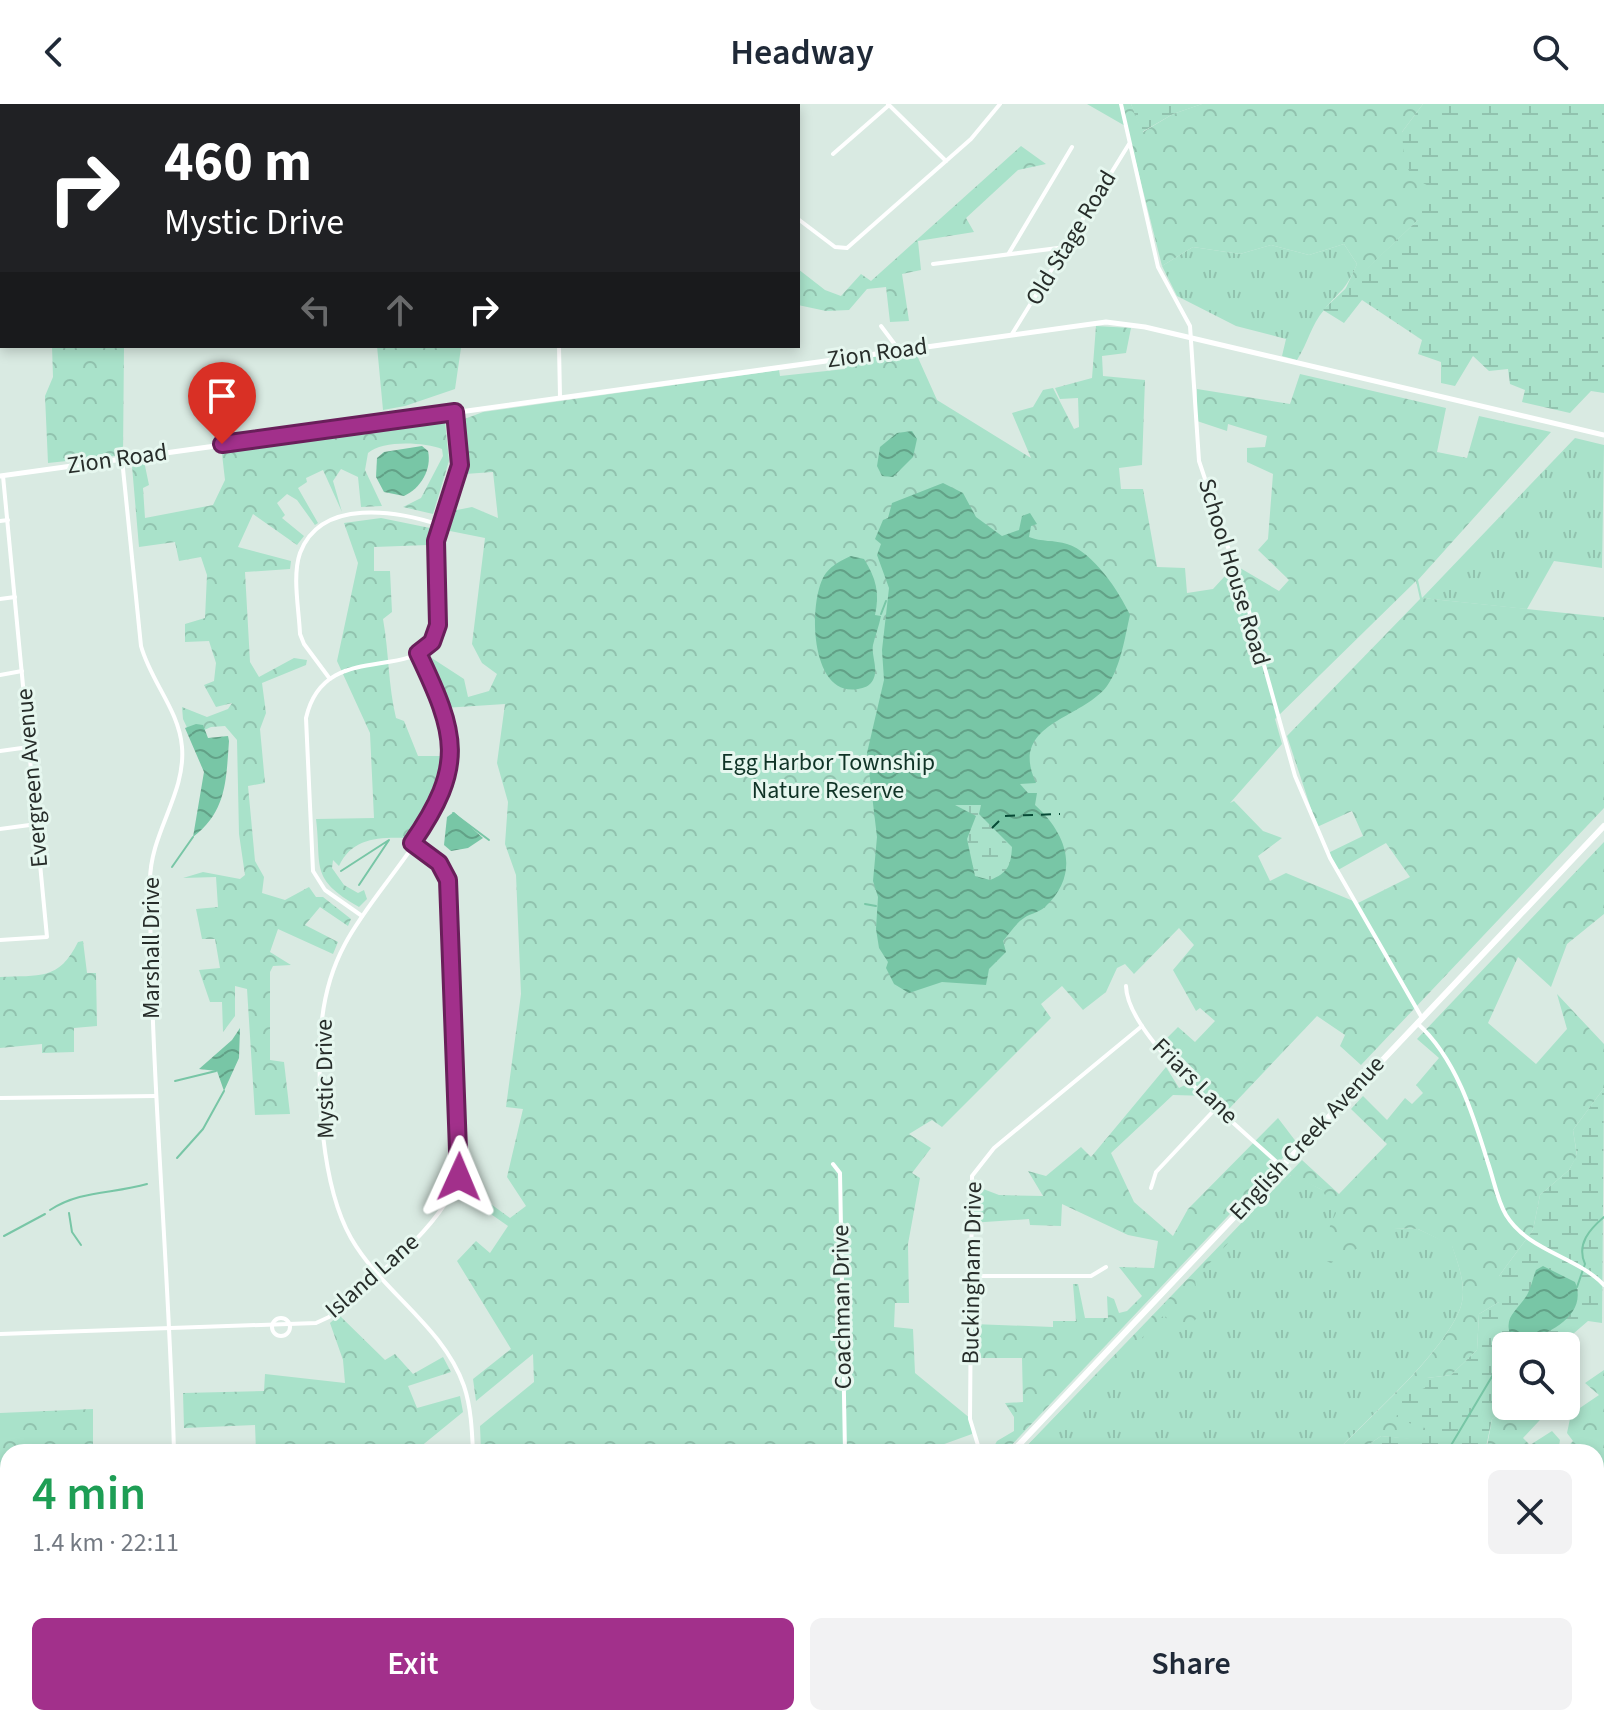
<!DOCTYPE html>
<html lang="en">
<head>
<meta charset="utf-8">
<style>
	:root { --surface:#fff; --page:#f2f2f3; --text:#1f2937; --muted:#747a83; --accent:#a2308b }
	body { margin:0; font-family:"Source Sans 3",sans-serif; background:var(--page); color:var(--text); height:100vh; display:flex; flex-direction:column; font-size:30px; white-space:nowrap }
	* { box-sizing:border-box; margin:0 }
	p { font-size:26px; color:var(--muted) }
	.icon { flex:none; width:44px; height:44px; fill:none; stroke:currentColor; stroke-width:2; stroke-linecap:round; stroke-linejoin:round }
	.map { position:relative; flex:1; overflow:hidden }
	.details { position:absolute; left:0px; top:1340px; width:1604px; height:282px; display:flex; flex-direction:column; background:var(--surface); border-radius:24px 24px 0 0; box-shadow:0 4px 12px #0003 }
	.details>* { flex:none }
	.top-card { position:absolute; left:0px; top:0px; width:800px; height:244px; box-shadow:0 4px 12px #0003; background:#202124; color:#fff; overflow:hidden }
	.fabs { position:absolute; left:1492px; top:1228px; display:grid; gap:16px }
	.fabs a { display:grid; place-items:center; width:88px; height:88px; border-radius:12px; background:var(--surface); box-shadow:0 4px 12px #0003; font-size:40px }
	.pin { position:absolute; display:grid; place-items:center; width:68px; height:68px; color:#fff; margin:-82px -34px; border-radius:50% 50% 50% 0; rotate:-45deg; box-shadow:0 0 8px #0007 }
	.pin .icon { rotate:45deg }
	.me { position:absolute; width:88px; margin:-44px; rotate:1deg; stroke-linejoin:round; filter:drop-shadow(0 0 6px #0008) }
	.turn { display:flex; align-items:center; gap:28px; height:168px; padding:0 32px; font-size:36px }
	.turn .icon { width:104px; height:104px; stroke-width:2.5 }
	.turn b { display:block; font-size:56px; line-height:68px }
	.lanes { display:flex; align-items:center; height:76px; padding:0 32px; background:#0003; justify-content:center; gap:40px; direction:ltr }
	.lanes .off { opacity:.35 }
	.round { display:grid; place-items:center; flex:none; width:84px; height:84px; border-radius:12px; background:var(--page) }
	.overview { display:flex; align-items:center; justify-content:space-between; height:136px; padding:0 32px }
	h1 { font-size:48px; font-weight:600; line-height:60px; color:#1e9e55 }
	.button { display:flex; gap:16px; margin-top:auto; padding:16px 32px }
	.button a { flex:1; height:92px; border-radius:12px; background:var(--accent); color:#fff; font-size:32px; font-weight:600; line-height:92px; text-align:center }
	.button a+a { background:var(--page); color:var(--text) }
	header { display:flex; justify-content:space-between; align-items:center; height:104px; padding:0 32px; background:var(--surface); font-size:36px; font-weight:600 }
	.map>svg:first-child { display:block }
	.grass { fill:url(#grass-tufts) }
	.forest { fill:url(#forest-crowns); fill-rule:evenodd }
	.wetland { fill:url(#wetland-marsh) }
	.water { fill:url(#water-waves); fill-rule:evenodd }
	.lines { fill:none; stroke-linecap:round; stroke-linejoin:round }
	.stream { stroke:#78c6a6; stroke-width:2 }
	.ferry { stroke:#074a36; stroke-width:2; stroke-dasharray:10 8; stroke-linecap:butt }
	.minor { stroke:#fff; stroke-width:4 }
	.tertiary { stroke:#fff; stroke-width:5 }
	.secondary { stroke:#fff; stroke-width:6 }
	.route-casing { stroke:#691f5a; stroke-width:20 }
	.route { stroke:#a2308b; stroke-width:14 }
	.labels { text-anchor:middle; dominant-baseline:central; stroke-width:6; stroke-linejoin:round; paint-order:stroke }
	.street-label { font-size:24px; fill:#272d2a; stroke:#e6f7ef }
	.park-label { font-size:24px; fill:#0f3326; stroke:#e6f7ef }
</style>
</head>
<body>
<header><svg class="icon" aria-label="back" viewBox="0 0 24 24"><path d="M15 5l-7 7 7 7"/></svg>Headway<svg class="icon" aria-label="search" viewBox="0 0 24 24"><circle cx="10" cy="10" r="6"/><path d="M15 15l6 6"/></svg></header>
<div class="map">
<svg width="1604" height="1621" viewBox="0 0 1604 1621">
	<defs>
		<pattern id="grass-tufts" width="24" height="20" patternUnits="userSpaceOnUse" patternTransform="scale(2)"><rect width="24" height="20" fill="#a9e2ca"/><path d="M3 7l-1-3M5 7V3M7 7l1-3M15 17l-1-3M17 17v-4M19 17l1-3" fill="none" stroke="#91c2ae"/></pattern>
		<pattern id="forest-crowns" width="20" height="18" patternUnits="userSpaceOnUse" patternTransform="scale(2)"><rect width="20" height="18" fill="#a9e2ca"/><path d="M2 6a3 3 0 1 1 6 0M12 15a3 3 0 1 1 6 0" fill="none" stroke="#91c2ae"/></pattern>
		<pattern id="wetland-marsh" width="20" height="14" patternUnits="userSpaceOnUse" patternTransform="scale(2)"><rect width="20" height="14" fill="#a9e2ca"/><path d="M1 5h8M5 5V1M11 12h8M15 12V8" fill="none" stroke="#91c2ae"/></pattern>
		<pattern id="water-waves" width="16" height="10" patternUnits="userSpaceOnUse" patternTransform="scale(2)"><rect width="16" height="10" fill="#78c6a6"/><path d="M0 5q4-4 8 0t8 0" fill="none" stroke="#62a187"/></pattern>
	</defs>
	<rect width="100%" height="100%" fill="#d9eae2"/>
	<g class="grass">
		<path d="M 1344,140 L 1357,160 C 1345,188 1341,185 1324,206 C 1311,221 1308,239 1297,256 L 1282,252 L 1286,235 L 1236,222 L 1177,192 L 1162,162 L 1193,143 L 1240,150 L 1271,141 L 1309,151 Z"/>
		<polygon points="1575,334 1604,341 1602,464 1554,457 1527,505 1422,494"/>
		<path d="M 1292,1070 L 1394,1124 L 1418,1125 L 1452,1141 C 1458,1160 1467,1182 1461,1202 C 1446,1247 1370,1312 1336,1348 L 1021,1348 Z"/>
		<polygon points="0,1362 8,1362 8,1614 110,1614 110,1621 0,1621"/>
	</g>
	<g class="forest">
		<polygon points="1087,0 1131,0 1143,28 1173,10 1202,0 1423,0 1402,28 1436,84 1418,116 1345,186 1357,160 1344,140 1309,151 1271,141 1240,150 1193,143 1162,162 1127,23"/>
		<polygon points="1021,42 1046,60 1018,66 966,114 974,128 918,137 921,166 902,170 909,217 890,218 886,183 867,185 849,206 826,207 798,201 798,165 825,186 841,192 861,170 871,177"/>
		<path d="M 1096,222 L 1131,224 L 1126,249 L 1102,252 L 1103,272 L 1145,276 L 1142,361 L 1119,364 L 1121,385 L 1143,385 L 1157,463 L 1185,464 L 1187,489 L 1213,485 L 1235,461 L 1279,487 L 1289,476 L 1258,446 L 1268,435 L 1273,370 L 1247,358 L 1247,344 L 1265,343 L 1267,332 L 1228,320 L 1227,327 L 1197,317 L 1197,285 L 1290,300 L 1300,270 L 1446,304 L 1437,348 L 1467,354 L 1479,312 L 1551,328 L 1418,476 L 1422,494 L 1604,513 L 1604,704 L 1361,961 L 1340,942 L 1345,931 L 1317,912 L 1226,1008 L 1208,992 L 1173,991 L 1111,1049 L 1134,1098 L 1173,1132 L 1188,1105 L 1278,1014 L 1297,1039 L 1005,1348 L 992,1346 L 997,1337 L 1014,1327 L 1014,1313 L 1005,1299 L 1023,1298 L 1022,1254 L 973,1254 L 973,1220 L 1053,1223 L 1053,1217 L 1076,1217 L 1073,1180 L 1078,1180 L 1085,1214 L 1108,1214 L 1107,1192 L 1114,1195 L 1119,1209 L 1127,1207 L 1142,1192 L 1119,1163 L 1154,1164 L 1158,1137 L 1128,1131 L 1062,1100 L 1061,1122 L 1030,1121 L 1029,1115 L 970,1119 L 970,1080 L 999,1091 L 1043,1092 L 1028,1067 L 1046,1072 L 1081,1043 L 1091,1053 L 1166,963 L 1179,984 L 1201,973 L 1165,936 L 1178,923 L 1195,938 L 1215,917 L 1200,904 L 1196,907 L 1173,866 L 1194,841 L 1179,824 L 1134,870 L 1125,860 L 1117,864 L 1106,888 L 1083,906 L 1062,882 L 1041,900 L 1051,914 L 942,1023 L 932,1016 L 909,1030 L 931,1044 L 912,1069 L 920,1074 L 908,1140 L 909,1199 L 895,1199 L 894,1223 L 913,1225 L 915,1269 L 971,1315 L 972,1330 L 936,1343 L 935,1348 L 481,1348 L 480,1322 L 534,1278 L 533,1250 L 476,1297 L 473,1275 L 511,1245 L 457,1157 L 476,1137 L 490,1149 L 508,1122 L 462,1090 L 466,1082 L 510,1114 L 526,1102 L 507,1073 L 523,1005 L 506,1003 L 521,890 L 516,771 L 505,740 L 508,698 L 497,659 L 505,600 L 444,604 L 424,549 L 464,575 L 468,593 L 489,587 L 497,570 L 482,559 L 472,540 L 485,434 L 445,426 L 452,407 L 472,403 L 498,414 L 493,368 L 465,370 L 462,316 L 483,308 L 779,266 L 780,272 L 845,265 L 845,257 L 915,247 L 937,296 L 1031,354 L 1012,309 L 1033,303 L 1043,286 L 1053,284 L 1074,325 L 1079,323 L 1078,294 L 1060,295 L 1055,284 L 1092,274 ZM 1416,477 L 1420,495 L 1287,632 L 1317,723 L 1352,707 L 1363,732 L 1328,749 L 1338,766 L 1386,739 L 1410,773 L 1358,799 L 1286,769 L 1270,777 L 1258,752 L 1282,734 L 1263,727 L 1234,697 L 1230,699 L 1282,640 L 1275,615 Z"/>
		<polygon points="52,242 124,242 123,351 48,359 45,292 53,273"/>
		<polygon points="377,242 466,242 461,244 455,285 405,302 383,306"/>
		<path d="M 441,316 L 445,318 L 449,357 L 433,410 L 403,403 L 421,394 L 443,352 L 442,345 C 424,338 382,336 368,349 L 365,366 L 382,402 L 361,403 L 358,373 L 341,365 L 333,377 L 342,408 L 323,366 L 306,374 L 307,378 L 298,384 L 318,419 L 315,421 L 297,396 L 287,390 L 277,399 L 285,411 L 282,414 L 304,432 L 297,441 L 253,410 L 238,443 L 291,457 L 290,465 L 245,468 L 250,558 L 259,573 L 294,554 L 307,556 L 306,561 L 262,579 L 266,609 L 260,625 L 265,679 L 248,682 L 255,757 L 264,773 L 262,789 L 285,796 L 309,783 L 316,793 L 323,793 L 351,815 L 348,822 L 320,803 L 305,821 L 338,838 L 333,850 L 278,825 L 270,848 L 291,861 L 273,862 L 270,868 L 270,956 L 284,958 L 290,1010 L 255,1011 L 247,885 L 235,882 L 235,912 L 223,928 L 222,898 L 210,898 L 199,866 L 220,864 L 215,835 L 202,835 L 196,805 L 218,803 L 216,773 L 183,774 L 203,768 L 240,775 L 245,771 L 239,730 L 237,636 L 225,622 L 211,623 L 191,632 L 183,615 L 182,603 L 207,613 L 228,605 L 232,599 L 216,603 L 204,581 L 214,577 L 216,559 L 209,537 L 185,538 L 185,520 L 205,514 L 207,471 L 201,453 L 179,457 L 175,438 L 139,443 L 132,362 L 144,357 L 149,381 L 143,384 L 145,414 L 213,401 L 225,376 L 222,350 L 227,344 Z"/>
		<path d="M 381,414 L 430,424 L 428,441 L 374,443 L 374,467 L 390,467 L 392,508 L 383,515 C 389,548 388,581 396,614 L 404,617 L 418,652 L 444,652 C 438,685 427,708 407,734 C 378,733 352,734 339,762 L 333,756 L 332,764 L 344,781 L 358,789 L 364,786 L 367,795 L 359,803 C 309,774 322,764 316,715 L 374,714 L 370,629 L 337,557 L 358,459 L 344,419 Z"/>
		<path d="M 1604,738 L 1604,810 L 1567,840 L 1551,883 L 1518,853 L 1488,919 L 1536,960 L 1567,925 L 1557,890 L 1604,940 L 1604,984 L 1573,1026 L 1577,1052 L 1569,1066 L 1540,1091 L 1533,1126 L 1499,1172 L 1499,1198 L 1479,1210 L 1477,1246 L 1451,1271 L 1427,1274 L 1428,1337 L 1381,1332 L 1371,1339 L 1395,1348 L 1336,1348 C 1371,1312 1446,1247 1461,1202 C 1467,1182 1458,1160 1452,1142 L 1418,1125 L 1394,1124 L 1331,1159 L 1316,1153 L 1336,1109 L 1322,1086 L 1291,1071 L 1195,1175 L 1199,1212 L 1182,1229 L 1164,1211 L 1032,1348 L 1021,1348 L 1302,1056 L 1339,1090 L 1387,1040 L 1351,1005 L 1363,992 L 1387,1016 L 1405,994 L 1412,1000 L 1423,989 L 1416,981 L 1439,954 L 1417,935 Z"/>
		<path d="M 83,837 L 87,869 L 96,869 L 97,922 L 74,924 L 74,948 L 42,949 L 42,940 L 0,944 L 0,873 C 39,871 59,877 78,838 Z"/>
		<polygon points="339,1211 385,1256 395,1250 413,1270 443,1253 451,1268 408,1282 417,1304 460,1292 463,1308 414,1348 237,1348 256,1347 255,1321 184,1324 183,1289 264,1287 265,1270 345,1279 343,1256 330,1219"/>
		<polygon points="1604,1266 1604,1621 1265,1621 1266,1614 1596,1614 1596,1348 1563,1348 1573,1337 1567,1329 1571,1310 1599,1291 1585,1279"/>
		<polygon points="1511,1302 1553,1302 1523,1334 1530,1341 1552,1327 1560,1336 1558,1348 1481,1348 1487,1343 1492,1315"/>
		<polygon points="93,1305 93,1348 8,1348 8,1362 0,1362 0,1309"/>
		<polygon points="779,1614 1059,1614 1060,1621 772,1621"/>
	</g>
	<g class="wetland">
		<polygon points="1131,0 1202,0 1173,10 1142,28"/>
		<path d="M 1423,0 L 1604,0 L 1604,289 L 1591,287 L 1570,309 L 1522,298 L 1525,286 L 1510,280 L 1508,265 L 1489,267 L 1473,252 L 1455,282 L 1441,279 L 1441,258 L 1418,250 L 1422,236 L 1362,196 L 1344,219 L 1323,206 L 1418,116 L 1418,96 L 1435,85 C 1403,70 1405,63 1402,28 Z"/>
		<path d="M 954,700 L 981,700 L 978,706 C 992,729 1042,755 990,776 L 975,772 L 967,735 L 972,712 Z"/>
		<polygon points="1604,984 1602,1219 1588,1217 1559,1242 1506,1242 1506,1302 1511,1302 1492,1315 1486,1343 1481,1348 1395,1348 1371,1339 1381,1332 1427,1336 1425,1324 1396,1315 1401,1293 1425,1284 1427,1274 1451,1271 1477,1246 1479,1210 1499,1198 1499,1172 1533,1126 1540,1091 1569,1066 1577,1051 1573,1026"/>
		<polygon points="1059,1614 1266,1614 1265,1621 1060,1621"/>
	</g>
	<g class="water">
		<polygon points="912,327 917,335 913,353 893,373 882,372 877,362 880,343 897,329"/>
		<path d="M 422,342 L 428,347 C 432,365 421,384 404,392 L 384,388 L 376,373 L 377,354 L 384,348 Z"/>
		<path d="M 943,379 L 963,389 L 976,413 L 1002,432 L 1019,426 L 1022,412 L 1030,409 L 1037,420 L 1031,422 L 1029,433 C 1041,438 1055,436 1067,440 C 1093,448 1119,487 1130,511 C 1125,532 1121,563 1107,582 C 1081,616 1008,619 1036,679 L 1020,680 L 1028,689 L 1037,689 L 1035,701 C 1067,730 1081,769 1045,803 C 1038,809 1031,809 1024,814 C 1016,819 1009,830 1003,837 L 1006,848 L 989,865 L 986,881 L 942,878 L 909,889 L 894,880 L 886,864 L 888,858 L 879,844 L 876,825 L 878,793 L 873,777 L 877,733 L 867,649 L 884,576 L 882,546 L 889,484 L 877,451 L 881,440 L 875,435 L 883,416 L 888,414 L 892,399 ZM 955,701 L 981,701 L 979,710 L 1012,743 C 1011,761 1008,769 990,776 L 975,772 L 967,735 L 976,712 Z"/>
		<path d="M 851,452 L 864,455 C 876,474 880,489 875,511 L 881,512 C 879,522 875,532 873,541 C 871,551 879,566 873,576 C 870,582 864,584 858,585 C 808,594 808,492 826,469 C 832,461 842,456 851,452 Z"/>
		<path d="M 196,620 L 203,621 L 208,634 L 228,632 L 229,637 C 226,676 227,707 193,733 L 204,668 L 185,624 Z"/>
		<polygon points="454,708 483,734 468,744 451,747 444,741 447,713"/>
		<polygon points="240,924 239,954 224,987 217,967 199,965 232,936"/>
		<path d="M 1543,1162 L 1575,1178 C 1590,1214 1540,1235 1514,1238 C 1500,1214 1516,1209 1527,1191 C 1531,1184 1533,1174 1536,1166 Z"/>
	</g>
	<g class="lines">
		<g class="stream">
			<polyline points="881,510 886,497"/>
			<polyline points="453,709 489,736"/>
			<polyline points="172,763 193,733"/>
			<polyline points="341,767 389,736 359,781"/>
			<polyline points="865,800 876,802"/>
			<polyline points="175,977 216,967"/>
			<polyline points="177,1054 203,1025 224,987"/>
			<path d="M 50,1106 C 80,1086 113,1090 147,1080"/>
			<polyline points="69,1109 72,1128 81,1141"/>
			<polyline points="4,1132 45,1110"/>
			<path d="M 1577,1183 L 1585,1160 C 1576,1140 1590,1125 1604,1113"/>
			<polyline points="1511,1242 1514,1238"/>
			<polyline points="1447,1348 1506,1249"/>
			<polyline points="1164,1621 1228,1614"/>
		</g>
		<polyline class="ferry" points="992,724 1004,712 1060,710"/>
		<g class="minor">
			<polyline points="888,0 946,57"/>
			<polyline points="1121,0 1158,163 1190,222 1199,357 1247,500 1295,672 1330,754 1422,914"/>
			<polyline points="550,2 550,0"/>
			<polyline points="728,2 730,0"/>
			<polyline points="833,50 888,2"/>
			<polyline points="798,115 835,143 847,144 971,35 1000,0"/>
			<polyline points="1009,149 1072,43"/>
			<polyline points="933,160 1066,143"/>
			<polyline points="881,222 899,246"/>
			<polyline points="1012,230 1129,40"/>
			<polyline points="559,242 560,293"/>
			<polyline points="448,309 454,354 446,400 460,361 455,308"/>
			<path d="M 122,355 L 141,542 C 151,578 179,606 182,643 C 186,690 150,729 150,777 C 150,968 169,1157 174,1348"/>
			<polyline points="0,417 8,416"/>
			<polyline points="0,495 15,493"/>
			<path d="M 418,549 C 429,572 444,596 449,622 C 465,706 381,772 345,840 C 331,866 323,897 321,927 C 317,988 321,1081 351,1134 C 382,1188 443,1222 464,1282 C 471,1303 472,1326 473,1348"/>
			<polyline points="0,571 22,567"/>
			<path d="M 330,575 L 304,540 L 300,530 C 299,505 292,472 300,449 C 321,393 398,407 440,421"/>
			<polyline points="0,647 29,643"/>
			<polyline points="0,725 37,720"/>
			<path d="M 362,812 L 325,786 L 313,767 L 306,614 C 323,539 403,575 431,539 C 450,516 433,470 436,442 C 437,428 442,413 446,400"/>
			<polyline points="0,836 47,833 3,372"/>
			<path d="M 1126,882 C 1127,934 1242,1025 1281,1062"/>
			<path d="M 1417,919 C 1456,954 1473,1010 1488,1059 C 1494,1076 1497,1096 1506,1111 C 1528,1147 1576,1152 1604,1181"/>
			<polyline points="0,994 156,992"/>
			<polyline points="833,1060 840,1069 845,1348"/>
			<polyline points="1151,1084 1156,1068 1218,1002"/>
			<polyline points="970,1172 1091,1172 1106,1163"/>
			<circle cx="281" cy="1223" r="9"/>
			<path d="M 0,1230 L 316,1219 L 329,1213 C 369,1176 455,1116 460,1061 L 449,782 L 442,762 L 413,740"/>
			<polyline points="980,1348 970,1315 972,1072 994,1044 1142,922"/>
			<polyline points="483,1614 483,1621"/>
			<polyline points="194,1621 195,1614"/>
			<path d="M 573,1621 C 602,1613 683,1609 709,1621"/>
		</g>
		<polyline class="tertiary" points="0,372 1106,218 1145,223 1604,331"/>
		<g class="secondary">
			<polyline points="1012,1348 1604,722"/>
			<polyline points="756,1621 762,1614"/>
		</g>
	</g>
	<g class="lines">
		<g class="route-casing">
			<path id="route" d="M 222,340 L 455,308 L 460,361 L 436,437 L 438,521 L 432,538 L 418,549 C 457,631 466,661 412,739 L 439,759 L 448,776 L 459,1073"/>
		</g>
		<use href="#route" class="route"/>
	</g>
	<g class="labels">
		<g class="street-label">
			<text transform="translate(1071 134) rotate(-59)">Old Stage Road</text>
			<text transform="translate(877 249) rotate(-8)">Zion Road</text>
			<text transform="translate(117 355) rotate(-8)">Zion Road</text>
			<text transform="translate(1234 468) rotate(73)">School House Road</text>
			<text transform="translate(32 674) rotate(-95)">Evergreen Avenue</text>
			<text transform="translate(151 844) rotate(-90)">Marshall Drive</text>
			<text transform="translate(325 975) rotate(-91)">Mystic Drive</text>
			<text transform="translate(1195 977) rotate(45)">Friars Lane</text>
			<text transform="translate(1307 1034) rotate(-47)">English Creek Avenue</text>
			<text transform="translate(972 1169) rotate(-89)">Buckingham Drive</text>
			<text transform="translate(372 1172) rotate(-41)">Island Lane</text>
			<text transform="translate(842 1203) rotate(-91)">Coachman Drive</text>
		</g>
		<g class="park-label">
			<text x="828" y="658">Egg Harbor Township<tspan x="828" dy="28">Nature Reserve</tspan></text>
		</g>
	</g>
</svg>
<div class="fabs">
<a><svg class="icon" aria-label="search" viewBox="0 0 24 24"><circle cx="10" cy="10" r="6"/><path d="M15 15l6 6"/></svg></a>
</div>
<div class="pin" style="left:222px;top:340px;background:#d93025"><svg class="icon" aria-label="arrive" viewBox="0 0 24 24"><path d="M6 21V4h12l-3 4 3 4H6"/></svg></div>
<svg class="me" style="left:459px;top:1073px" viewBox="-20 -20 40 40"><path d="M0-17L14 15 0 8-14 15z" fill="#a2308b" stroke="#fff" stroke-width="4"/></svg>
<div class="top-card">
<div class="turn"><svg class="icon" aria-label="right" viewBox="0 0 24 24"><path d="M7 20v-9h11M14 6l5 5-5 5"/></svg><div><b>460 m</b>Mystic Drive</div></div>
<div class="lanes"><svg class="icon off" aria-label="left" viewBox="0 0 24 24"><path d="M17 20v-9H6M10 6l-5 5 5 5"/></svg><svg class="icon off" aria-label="ahead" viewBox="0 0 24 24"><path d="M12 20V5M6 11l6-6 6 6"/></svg><svg class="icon" aria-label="right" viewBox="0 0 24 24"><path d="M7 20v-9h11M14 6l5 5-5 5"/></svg></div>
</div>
<section class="details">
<div class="overview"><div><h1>4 min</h1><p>1.4 km · 22:11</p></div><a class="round"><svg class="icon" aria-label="close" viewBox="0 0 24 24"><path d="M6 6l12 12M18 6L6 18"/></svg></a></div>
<div class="button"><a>Exit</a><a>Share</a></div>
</section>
</div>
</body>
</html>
